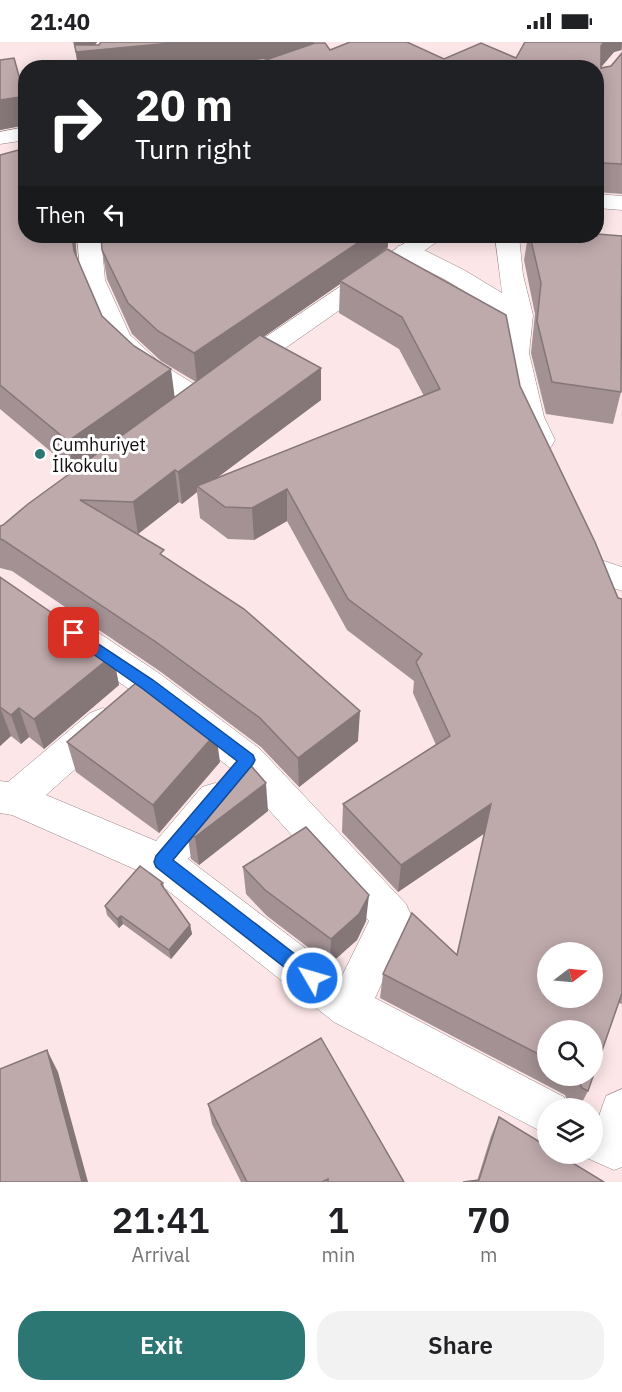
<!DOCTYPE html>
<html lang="en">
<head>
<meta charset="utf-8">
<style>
	:root { --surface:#fff; --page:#f2f2f2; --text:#202124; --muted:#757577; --accent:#2c7674 }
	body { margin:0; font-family:"IBM Plex Sans",sans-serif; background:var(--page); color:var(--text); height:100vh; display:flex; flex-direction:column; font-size:22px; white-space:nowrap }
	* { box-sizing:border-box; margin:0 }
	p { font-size:20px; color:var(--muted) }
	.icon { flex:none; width:33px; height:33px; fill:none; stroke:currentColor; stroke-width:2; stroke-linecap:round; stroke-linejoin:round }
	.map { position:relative; height:1140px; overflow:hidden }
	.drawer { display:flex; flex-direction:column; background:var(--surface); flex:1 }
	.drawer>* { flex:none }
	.banner { position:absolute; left:18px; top:18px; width:586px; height:183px; border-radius:24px; box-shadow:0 3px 15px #0003; background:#202124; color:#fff; overflow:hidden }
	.needle { width:39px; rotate:74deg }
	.buttons { position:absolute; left:537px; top:900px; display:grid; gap:12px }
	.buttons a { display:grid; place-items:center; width:66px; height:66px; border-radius:50%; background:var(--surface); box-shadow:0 3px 15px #0003; font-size:30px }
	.pin { position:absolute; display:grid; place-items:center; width:51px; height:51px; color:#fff; margin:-26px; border-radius:12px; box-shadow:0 3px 9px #0006 }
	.me { position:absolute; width:66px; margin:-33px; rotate:308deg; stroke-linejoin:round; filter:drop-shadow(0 0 4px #0008) }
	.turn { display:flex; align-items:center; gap:21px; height:126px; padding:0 18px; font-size:27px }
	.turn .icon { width:78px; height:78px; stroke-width:2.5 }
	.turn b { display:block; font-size:42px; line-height:51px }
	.then { display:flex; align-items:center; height:57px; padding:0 18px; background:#0003; gap:12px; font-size:22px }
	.eta { display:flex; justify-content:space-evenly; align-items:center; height:102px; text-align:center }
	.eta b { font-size:36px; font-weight:600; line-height:42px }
	.action { display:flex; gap:12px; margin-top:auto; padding:12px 18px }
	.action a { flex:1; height:69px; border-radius:24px; background:var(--accent); color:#fff; font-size:24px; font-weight:600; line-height:69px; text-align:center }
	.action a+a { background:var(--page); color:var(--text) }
	.status { display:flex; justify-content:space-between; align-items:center; height:42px; padding:0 30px; background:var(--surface); direction:ltr }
	.status svg { height:16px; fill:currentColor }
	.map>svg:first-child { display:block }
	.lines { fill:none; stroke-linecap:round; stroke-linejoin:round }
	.minor-casing { stroke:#998486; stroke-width:1 }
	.tertiary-casing { stroke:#998486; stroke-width:1 }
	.minor { fill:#fff; fill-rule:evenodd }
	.tertiary { fill:#fff; fill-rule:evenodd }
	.wall { fill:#a39193; fill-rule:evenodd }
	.shaded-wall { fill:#857678 }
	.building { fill:#bea9ab; stroke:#857678; stroke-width:1.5; fill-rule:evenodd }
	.route { fill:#1a73e8; stroke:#114b97; stroke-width:1.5 }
	.poi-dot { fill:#2c7674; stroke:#fff; stroke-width:2 }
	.labels { text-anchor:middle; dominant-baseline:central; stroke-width:6; stroke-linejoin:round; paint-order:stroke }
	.poi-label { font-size:18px; fill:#150e0f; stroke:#fff; text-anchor:start }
</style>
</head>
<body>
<div class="status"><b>21:40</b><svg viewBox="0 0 49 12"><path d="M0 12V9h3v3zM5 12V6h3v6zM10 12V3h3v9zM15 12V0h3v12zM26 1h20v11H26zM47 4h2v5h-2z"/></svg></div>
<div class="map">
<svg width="622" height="1140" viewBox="0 0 622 1140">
	<rect width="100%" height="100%" fill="#fce6e7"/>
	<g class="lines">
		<g class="minor-casing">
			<g id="minor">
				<polygon points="26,85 26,98 0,102 0,90"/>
				<polygon points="597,152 622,154 622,168 597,166"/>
				<polygon points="77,194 101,194 105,238 130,293 160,321 207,350 211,356 207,362 197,365 187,362 140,333 109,303 81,238"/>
				<polygon points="495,194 519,194 523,233 533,273 529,311 544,375 555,398 551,405 541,408 531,405 516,375 503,311 507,276 446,238 398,214 395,209 398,204 407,202 416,204 464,228 502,251"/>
				<polygon points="604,519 622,525 622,549 593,539 588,531 593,523"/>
				<polygon points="78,581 90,585 160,632 260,707 406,862 412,875 375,956 564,1055 569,1066 548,1066 548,1093 334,980 148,833 12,773 0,771 0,739 8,740 90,671 103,666 116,671 121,681 116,691 46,753 156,799 202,745 215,741 228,745 234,757 228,769 188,817 342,934 369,879 234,729 136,652 66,603 61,594 66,585"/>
				<polygon points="622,1047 622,1125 614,1128 578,1112 592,1112 592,1071 599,1074 606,1054"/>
			</g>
		</g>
		<g class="tertiary-casing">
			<polygon id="tertiary" points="415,194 442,194 438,199 247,333 237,336 227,333 223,327 227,321"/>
		</g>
		<use href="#minor" class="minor"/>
		<use href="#tertiary" class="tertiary"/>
	</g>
	<g class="wall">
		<polygon points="74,0 97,0 95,3 314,1 330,8 444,17 516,16 622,0 622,8 614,10 601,25 601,26 611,24 622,11 622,152 597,150 597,26 268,17 175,26 78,26"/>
		<polygon points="0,18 26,59 26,83 0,88"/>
		<path d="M 0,113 L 26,194 L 75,194 L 77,217 L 102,274 L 174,356 L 196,340 L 161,319 L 132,292 L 107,237 L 102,208 L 388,205 L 369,219 L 520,344 L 618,556 L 622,557 L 622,962 L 619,961 L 588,1049 L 579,1066 L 570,1066 L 565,1053 L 380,956 L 383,932 L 457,913 L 485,791 L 398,850 L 342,790 L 343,762 L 436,703 L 413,651 L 414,639 L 347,588 L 287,479 L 254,498 L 228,497 L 200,476 L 197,450 L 182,462 L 179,460 L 138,492 L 165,515 L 358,699 L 299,745 L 261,705 L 161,630 L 12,529 L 0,526 L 0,484 L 3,483 L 74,429 L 0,367 ZM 340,242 L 339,271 L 399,307 L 424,354 L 218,435 L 321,358 L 321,326 L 263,295 ZM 548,988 L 592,1034 L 548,1034 Z"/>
		<polygon points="528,194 597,194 621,350 613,382 546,372 531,311 535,272 524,218"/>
		<polygon points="0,535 113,613 119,643 44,707 29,695 21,702 11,694 0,704"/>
		<polygon points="67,700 220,720 159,791 76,730"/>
		<polygon points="268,769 199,823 191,817 187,789"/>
		<polygon points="243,825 366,879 357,898 330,922 267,874 246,852"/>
		<polygon points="163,841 165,848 190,883 192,892 171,917 123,882 119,886 107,873 105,864"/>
		<polygon points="208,1062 404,1140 241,1140 212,1082"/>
		<polygon points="499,1075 604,1140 477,1139 491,1094"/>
	</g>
	<g class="shaded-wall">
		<polygon points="75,0 97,0 91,8 181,0 314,0 314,12 174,26 78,26"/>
		<polygon points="604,0 622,0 621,8 614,10 597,30 601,4"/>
		<polygon points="20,55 26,83 0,88 0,58"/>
		<polygon points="603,121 597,150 597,141 601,123"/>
		<polygon points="72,194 75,194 79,239 74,209"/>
		<polygon points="365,194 388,194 388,205 364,223 340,239 340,242 197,341 194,311"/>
		<polygon points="321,326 321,358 202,447 197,444 197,450 182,462 178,430"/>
		<polygon points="171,327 175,357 74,429 68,399"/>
		<polygon points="175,428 179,460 138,492 133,460"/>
		<polygon points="287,447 287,479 254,498 252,466"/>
		<polygon points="113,613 119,643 44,707 34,677"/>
		<polygon points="0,665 11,694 0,704"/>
		<polygon points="19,666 29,695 21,702 11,673"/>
		<polygon points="360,669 358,699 299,745 298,716"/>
		<polygon points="216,691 220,720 159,791 153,763"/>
		<polygon points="266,741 268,769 199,823 195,795"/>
		<polygon points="491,762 485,791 398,850 401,823"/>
		<polygon points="369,853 366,879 357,898 330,922 331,897"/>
		<polygon points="121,874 123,882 119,886 117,877"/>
		<polygon points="190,883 192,892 171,917 169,908"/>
		<polygon points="47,1008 58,1030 88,1140 82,1140"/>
	</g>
	<g class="building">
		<polygon points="74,0 75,0 76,3 99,3 101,0 181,0 76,10"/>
		<polygon points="350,0 407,0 444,17 481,1 516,16 525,0 604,0 601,4 601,26 611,24 622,11 622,122 603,121 601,123 597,122 597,26 242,26 315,1 325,1 330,8"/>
		<polygon points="14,16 26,59 26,65 23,66 23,57 20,55 0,58 0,18"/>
		<polygon points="26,106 26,194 72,194 74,209 102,274 134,304 171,327 68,399 0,343 0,113"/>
		<polygon points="597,192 622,194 621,350 552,340 537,279 541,241 530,194 597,194"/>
		<polygon points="101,194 365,194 362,195 365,196 194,311 158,289 128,261 102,208"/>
		<path d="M 387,207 L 506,273 L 520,344 L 595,500 L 618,556 L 622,557 L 622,951 L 588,1049 L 582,1046 L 577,1034 L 592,1034 L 592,988 L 548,988 L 548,1017 L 383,932 L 412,871 L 457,913 L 491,762 L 401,823 L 343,762 L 450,694 L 416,620 L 422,612 L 348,557 L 287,447 L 252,466 L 225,465 L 197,444 L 440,347 L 402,275 L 340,239 ZM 548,910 L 592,910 L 592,956 L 548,956 Z"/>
		<polygon points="260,293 321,326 178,430 175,428 133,460 80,458 164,508 160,512 244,567 360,669 298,716 260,676 156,600 3,498 0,497 0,484 3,483 28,462"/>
		<polygon points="0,535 113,613 34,677 19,666 11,673 0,665"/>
		<polygon points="143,635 216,691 153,763 67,700"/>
		<polygon points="246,718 266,741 195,795 187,789"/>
		<polygon points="306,785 369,853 359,872 331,897 265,848 243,825"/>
		<polygon points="140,824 163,841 161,842 190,883 169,908 121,874 117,877 105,864"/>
		<polygon points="321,996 404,1140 328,1140 328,1137 322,1140 247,1140 208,1062"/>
		<polygon points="47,1008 82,1140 0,1140 0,1027"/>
		<polygon points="499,1075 548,1105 548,1112 558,1112 604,1140 463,1140 479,1138"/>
	</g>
	<polygon class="route" points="74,586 153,638 253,713 255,718 253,722 173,818 318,930 320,936 318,942 312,944 306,942 156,825 154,820 156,814 237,719 143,647 69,595 67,591 69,587"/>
	<circle class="poi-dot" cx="40" cy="412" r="6"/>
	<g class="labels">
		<g class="poi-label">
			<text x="52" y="402">Cumhuriyet<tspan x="52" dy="21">İlkokulu</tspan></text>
		</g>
	</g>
</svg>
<div class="buttons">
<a><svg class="needle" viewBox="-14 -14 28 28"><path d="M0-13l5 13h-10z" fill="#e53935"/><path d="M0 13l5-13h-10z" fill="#757577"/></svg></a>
<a><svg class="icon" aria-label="search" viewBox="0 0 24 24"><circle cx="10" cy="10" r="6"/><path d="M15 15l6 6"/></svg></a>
<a><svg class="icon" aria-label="layers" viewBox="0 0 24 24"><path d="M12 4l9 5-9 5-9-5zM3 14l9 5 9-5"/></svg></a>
</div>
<div class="pin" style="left:74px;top:591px;background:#d93025"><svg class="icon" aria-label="arrive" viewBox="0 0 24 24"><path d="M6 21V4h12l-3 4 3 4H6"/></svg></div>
<svg class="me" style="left:312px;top:936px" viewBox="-20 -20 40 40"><circle r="17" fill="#1a73e8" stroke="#fff" stroke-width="3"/><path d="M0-11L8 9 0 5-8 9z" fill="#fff"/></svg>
<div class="banner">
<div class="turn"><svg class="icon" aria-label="right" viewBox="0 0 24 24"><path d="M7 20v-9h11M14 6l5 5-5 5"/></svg><div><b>20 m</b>Turn right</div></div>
<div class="then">Then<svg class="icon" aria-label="left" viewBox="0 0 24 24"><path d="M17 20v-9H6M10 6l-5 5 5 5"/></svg></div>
</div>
</div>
<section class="drawer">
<div class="eta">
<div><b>21:41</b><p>Arrival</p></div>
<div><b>1</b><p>min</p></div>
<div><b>70</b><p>m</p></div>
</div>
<div class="action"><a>Exit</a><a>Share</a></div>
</section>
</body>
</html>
